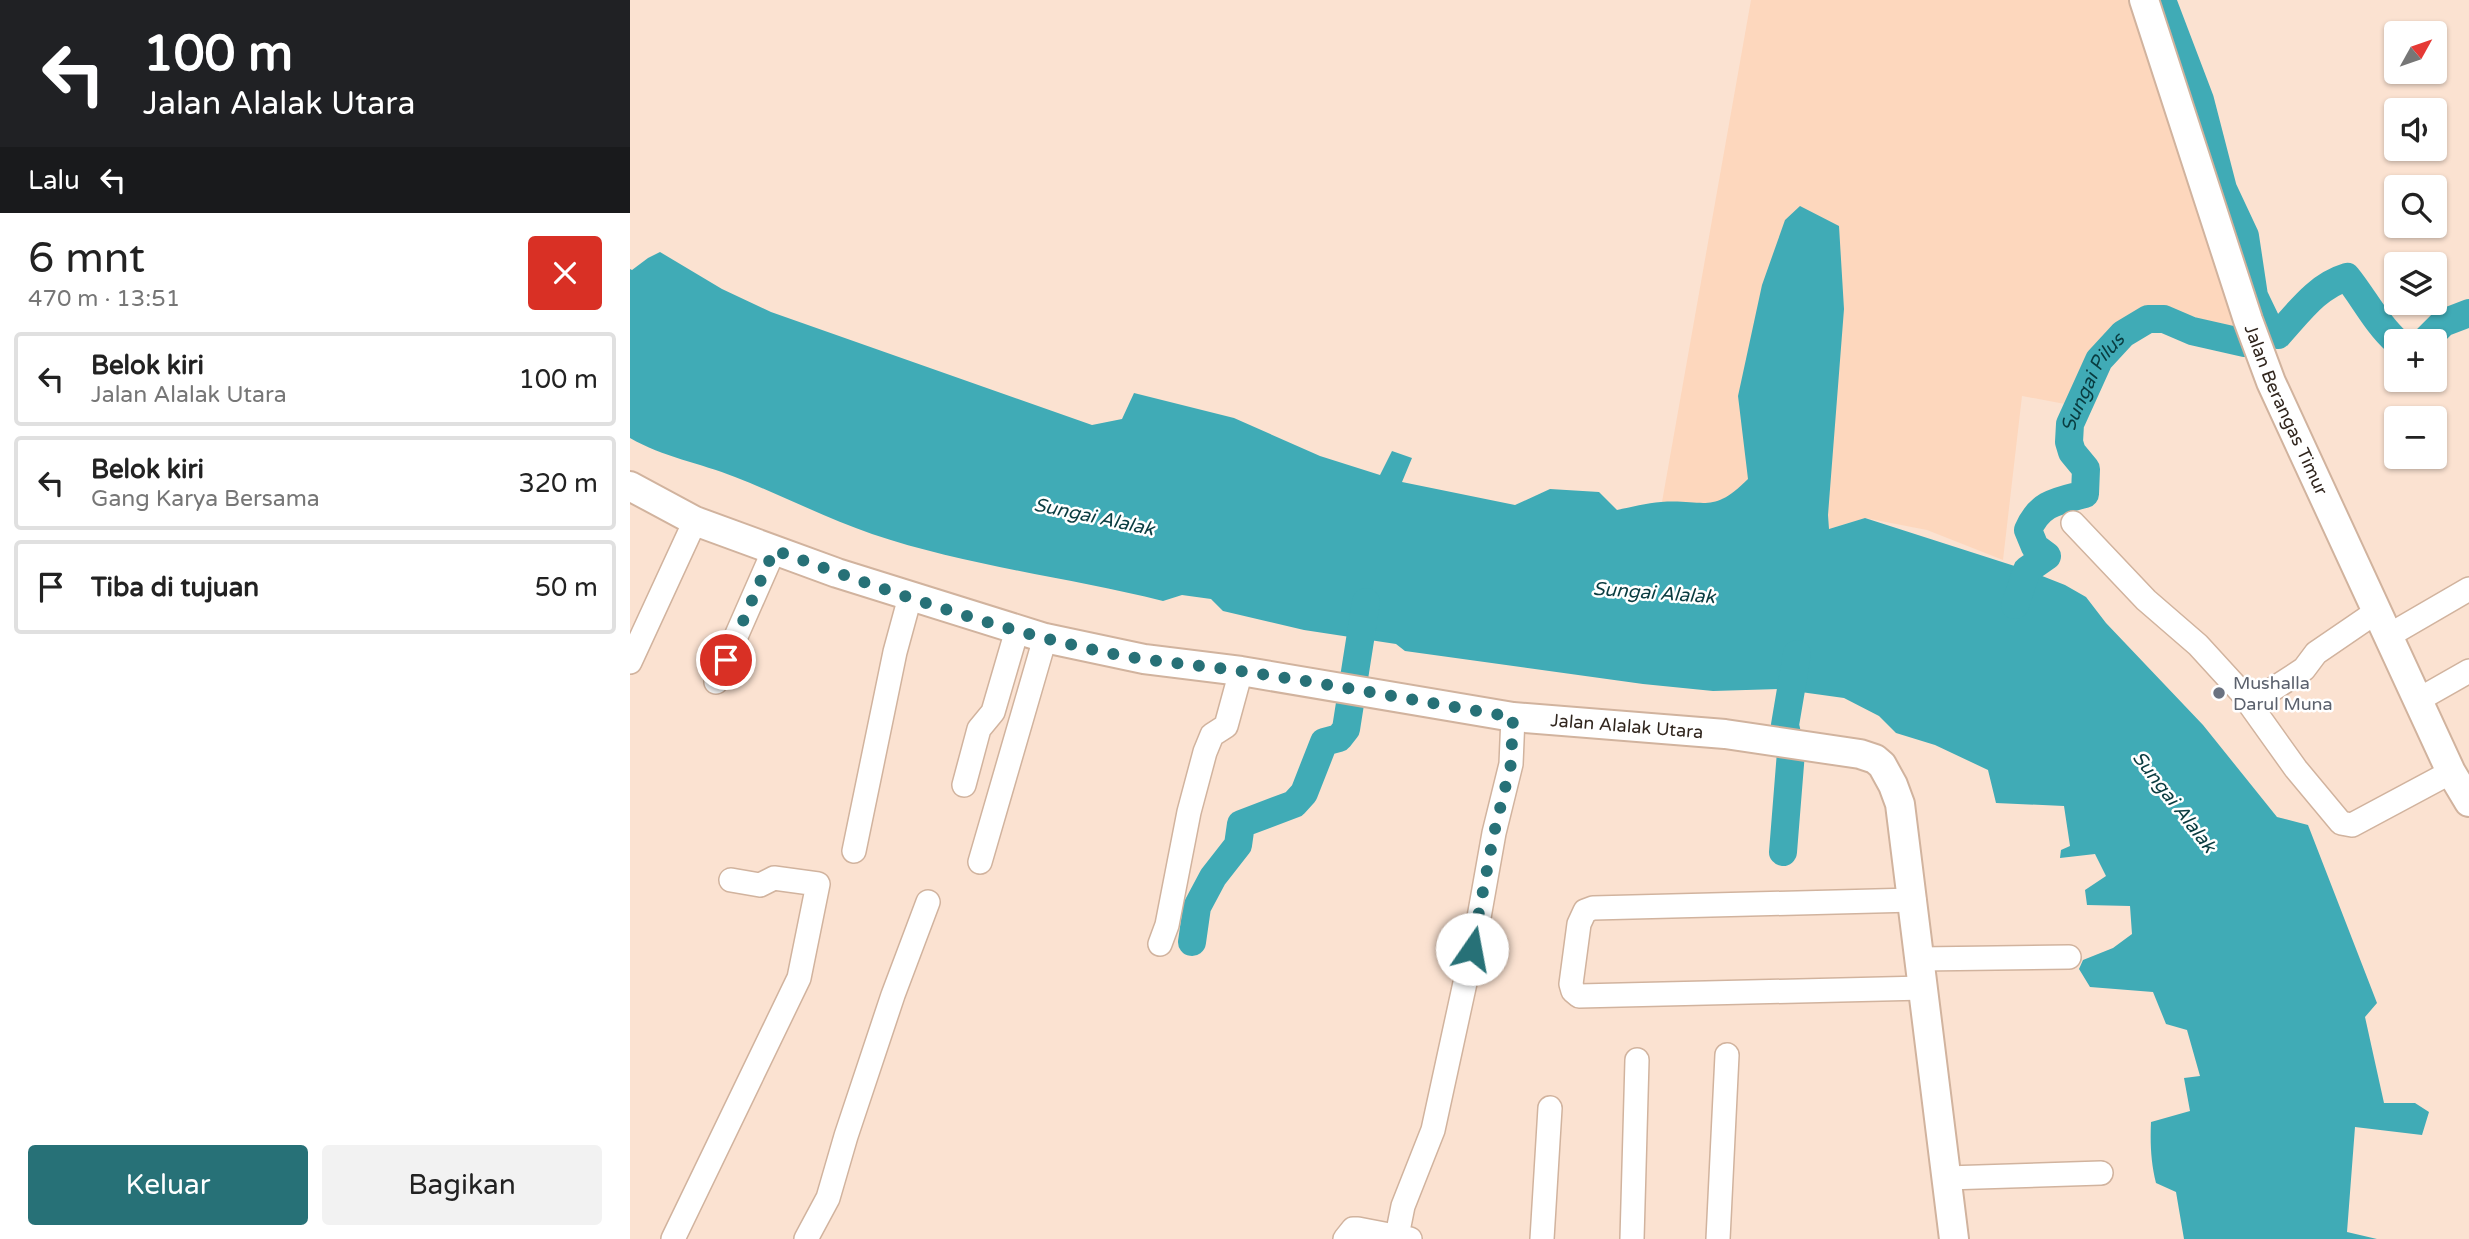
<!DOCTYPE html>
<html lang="id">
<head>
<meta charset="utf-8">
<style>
	:root { --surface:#fff; --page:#f2f2f2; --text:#222; --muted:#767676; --line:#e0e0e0; --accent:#277177 }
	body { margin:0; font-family:"Varela Round",sans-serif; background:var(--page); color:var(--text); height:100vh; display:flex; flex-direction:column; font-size:26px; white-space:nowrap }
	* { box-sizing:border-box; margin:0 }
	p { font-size:23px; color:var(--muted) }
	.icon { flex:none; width:38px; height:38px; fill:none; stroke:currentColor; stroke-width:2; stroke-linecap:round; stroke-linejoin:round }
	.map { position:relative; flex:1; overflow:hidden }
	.details { display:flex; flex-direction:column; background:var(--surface); width:630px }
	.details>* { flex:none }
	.top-card { background:#202124; color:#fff; overflow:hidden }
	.needle { width:46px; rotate:50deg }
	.fabs { position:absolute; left:1754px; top:21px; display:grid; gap:14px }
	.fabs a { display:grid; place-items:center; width:63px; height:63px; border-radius:7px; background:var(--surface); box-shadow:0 2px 5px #0004; font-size:35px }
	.pin { position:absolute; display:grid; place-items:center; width:60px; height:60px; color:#fff; margin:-30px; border:4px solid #fff; border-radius:50%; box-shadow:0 2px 7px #0007 }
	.me { position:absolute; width:77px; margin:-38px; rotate:12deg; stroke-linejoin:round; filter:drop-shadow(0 0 5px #0008) }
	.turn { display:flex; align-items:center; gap:24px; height:147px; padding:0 28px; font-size:32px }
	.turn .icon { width:91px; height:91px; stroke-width:2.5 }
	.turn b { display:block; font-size:49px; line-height:60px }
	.then { display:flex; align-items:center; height:66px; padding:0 28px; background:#0003; gap:14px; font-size:26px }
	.round { display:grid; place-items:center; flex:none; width:74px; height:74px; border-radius:7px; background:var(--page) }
	.headline { display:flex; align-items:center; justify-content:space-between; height:119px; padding:0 28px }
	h1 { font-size:42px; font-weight:600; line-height:52px }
	.cta { display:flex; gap:14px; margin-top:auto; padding:14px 28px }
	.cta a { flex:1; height:80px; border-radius:7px; background:var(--accent); color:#fff; font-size:28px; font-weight:600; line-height:80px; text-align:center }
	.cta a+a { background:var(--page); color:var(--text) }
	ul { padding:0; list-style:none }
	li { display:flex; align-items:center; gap:21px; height:94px; margin:0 14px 10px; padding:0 14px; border:4px solid var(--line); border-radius:7px }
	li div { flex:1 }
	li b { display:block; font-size:26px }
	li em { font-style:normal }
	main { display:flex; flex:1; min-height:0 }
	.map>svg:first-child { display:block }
	.built { fill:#fdd7bd }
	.water { fill:#40abb6 }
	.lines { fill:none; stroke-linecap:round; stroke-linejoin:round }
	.river { stroke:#40abb6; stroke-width:28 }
	.minor-casing { stroke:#d1b39e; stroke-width:26 }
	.major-casing { stroke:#d1b39e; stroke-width:32 }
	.minor { stroke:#fff; stroke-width:23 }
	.major { stroke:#fff; stroke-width:28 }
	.route { stroke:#277177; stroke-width:12; stroke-dasharray:0 21.6 }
	.worship-dot { fill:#6b7280; stroke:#fff; stroke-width:2.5 }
	.labels { text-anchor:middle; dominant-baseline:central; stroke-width:5; stroke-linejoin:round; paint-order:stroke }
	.street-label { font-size:18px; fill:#31261e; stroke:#fff }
	.worship-label { font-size:18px; fill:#5b616d; stroke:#fff; text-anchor:start }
	.water-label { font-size:19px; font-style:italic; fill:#093c40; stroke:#fff }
</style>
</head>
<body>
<main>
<section class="details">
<div class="top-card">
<div class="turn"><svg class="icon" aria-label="left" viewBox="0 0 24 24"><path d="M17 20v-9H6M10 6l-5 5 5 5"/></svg><div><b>100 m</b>Jalan Alalak Utara</div></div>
<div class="then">Lalu<svg class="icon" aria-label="left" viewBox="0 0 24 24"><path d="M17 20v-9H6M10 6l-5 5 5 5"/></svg></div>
</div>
<div class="headline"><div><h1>6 mnt</h1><p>470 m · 13:51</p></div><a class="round" style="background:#d93025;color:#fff"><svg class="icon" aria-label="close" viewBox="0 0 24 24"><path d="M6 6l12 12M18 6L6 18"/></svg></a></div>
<ul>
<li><svg class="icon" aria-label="left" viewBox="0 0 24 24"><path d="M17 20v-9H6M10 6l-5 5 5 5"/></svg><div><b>Belok kiri</b><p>Jalan Alalak Utara</p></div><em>100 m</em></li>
<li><svg class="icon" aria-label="left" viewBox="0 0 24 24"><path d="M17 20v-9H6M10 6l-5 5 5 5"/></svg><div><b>Belok kiri</b><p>Gang Karya Bersama</p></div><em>320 m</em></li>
<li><svg class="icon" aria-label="arrive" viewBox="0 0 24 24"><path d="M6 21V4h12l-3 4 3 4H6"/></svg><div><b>Tiba di tujuan</b></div><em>50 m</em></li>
</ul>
<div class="cta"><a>Keluar</a><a>Bagikan</a></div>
</section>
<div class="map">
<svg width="1839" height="1239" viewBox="0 0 1839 1239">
	<rect width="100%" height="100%" fill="#fbe2d1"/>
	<polygon class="built" points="1121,0 1505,0 1615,343 1529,309 1498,317 1461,351 1435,404 1392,396 1373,560 1297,530 1235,518 1199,529 1198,515 1032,502"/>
	<path class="water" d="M 1170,206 L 1209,226 L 1214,309 L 1198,515 L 1199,529 L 1235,518 L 1397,570 L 1435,585 L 1456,597 L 1476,623 L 1573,725 L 1647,817 L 1678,825 L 1747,1003 L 1735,1017 L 1754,1103 L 1785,1103 L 1799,1112 L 1792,1135 L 1725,1127 L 1717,1232 L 1747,1239 L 1554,1239 L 1546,1192 L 1526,1183 C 1521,1163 1520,1144 1521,1122 L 1560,1111 L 1554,1078 L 1570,1076 L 1557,1030 L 1536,1024 L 1523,992 L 1460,987 L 1449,969 L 1453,960 L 1483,948 L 1502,934 L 1500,906 L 1457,905 L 1455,890 L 1476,876 L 1465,854 L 1430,858 L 1431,850 L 1440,846 L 1434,806 L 1366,803 L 1358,770 L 1305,745 L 1266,733 L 1249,716 L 1214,698 L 1149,689 L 1083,691 L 1013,684 L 775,651 L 766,644 L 674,630 L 593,611 L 581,599 L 552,595 L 533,601 C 437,577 337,566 242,534 C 196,518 151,495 105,477 C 70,463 33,457 0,438 L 0,269 L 2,270 L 18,258 L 30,252 L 92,289 L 141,312 L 462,425 L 492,419 L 504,393 L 604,418 L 690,456 L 750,475 L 762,451 L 782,458 L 772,482 L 885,505 L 920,489 L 969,492 L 987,510 C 1001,507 1017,503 1031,502 C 1075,499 1082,515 1118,479 L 1108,396 L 1132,285 L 1155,220 Z"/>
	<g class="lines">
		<g class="river">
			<polyline points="1532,0 1570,100 1593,189 1615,236 1624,296 1636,321 1634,332"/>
			<polyline points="1795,341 1813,323 1839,313"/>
			<path id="s1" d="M 1385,605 L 1397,570 L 1417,556 L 1405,547 L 1398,530 C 1410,502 1428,501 1455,494 L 1456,469 L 1442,452 L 1439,442 L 1440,424 L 1469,360 L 1493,334 L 1518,319 L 1534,319 L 1562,331 L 1615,343 L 1634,332 L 1648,335 C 1669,312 1687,286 1717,277 C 1734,298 1746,323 1766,341"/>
			<polyline points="1153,852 1161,752 1155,725 1167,654"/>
			<polyline points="562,942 567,907 583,877 608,845 611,824 664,804 674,793 694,742 709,738 716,729 736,602"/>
		</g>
		<g class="minor-casing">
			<g id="minor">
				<polyline points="1443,523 1516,600 1568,645 1611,692 1666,769 1711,823 1722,825 1821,772"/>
				<polyline points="1758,636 1839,589"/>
				<polyline points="0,662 65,521"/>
				<polyline points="86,682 144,550"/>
				<polyline points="1788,700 1839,671"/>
				<polyline points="1620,704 1674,669 1686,653 1746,612"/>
				<polyline points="334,785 349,729 363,712 387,630"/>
				<polyline points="224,851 265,652 280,597"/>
				<polyline points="350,862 415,638"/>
				<polyline points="1284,900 963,908 955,911 949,924 941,984 943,991 949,996 1294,988"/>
				<polyline points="530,944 537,925 559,812 575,752 582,735 596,726 611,671"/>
				<polyline points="1290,959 1439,957"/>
				<polyline points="1317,1178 1471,1173"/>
				<polyline points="770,1236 768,1231 773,1206 803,1130 848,923 864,833 881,764 883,717"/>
				<polyline points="43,1239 169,978 188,884 144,878 130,885 101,880"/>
				<polyline points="176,1239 198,1198 216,1136 263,995 298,902"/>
				<polyline points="715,1239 723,1229 728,1229 780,1239"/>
				<polyline points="912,1239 920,1108"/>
				<polyline points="1002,1239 1007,1060"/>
				<polyline points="1088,1239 1097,1055"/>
			</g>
		</g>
		<g class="major-casing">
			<g id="major">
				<path id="s2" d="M 1514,0 L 1618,320 L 1641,382 L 1821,772 L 1839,802"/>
				<path id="s3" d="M 0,486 L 65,521 L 207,573 L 415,638 L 514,659 L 611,671 L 883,717 L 1095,734 L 1230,754 L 1245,759 L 1252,765 L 1263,785 L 1270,804 L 1324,1239"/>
			</g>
		</g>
		<use href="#minor" class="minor"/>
		<use href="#major" class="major"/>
	</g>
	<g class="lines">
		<path class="route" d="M 96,660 L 144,550 C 252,589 361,628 474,652 C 519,662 565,664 610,671 C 702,684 792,702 883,717 L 881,764 L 864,833 L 842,949"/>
	</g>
	<circle class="worship-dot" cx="1589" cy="693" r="7"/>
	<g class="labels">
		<g class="street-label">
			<text stroke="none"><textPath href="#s2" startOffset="434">Jalan Berangas Timur</textPath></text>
			<text stroke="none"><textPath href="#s3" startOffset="1032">Jalan Alalak Utara</textPath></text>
		</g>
		<g class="worship-label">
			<text x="1603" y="683">Mushalla<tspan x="1603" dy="21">Darul Muna</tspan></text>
		</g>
		<g class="water-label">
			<text stroke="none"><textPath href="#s1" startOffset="289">Sungai Pilus</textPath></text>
			<text transform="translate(464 517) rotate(12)">Sungai Alalak</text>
			<text transform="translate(1024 593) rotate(4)">Sungai Alalak</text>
			<text transform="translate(1544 802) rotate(52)">Sungai Alalak</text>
		</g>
	</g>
</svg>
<div class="fabs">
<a><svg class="needle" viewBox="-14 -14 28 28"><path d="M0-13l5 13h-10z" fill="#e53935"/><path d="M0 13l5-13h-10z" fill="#767676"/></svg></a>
<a><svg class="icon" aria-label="sound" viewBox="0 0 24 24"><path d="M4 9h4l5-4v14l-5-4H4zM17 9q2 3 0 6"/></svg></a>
<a><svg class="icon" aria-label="search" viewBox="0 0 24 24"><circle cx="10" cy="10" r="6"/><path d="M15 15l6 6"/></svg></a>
<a><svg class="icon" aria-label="layers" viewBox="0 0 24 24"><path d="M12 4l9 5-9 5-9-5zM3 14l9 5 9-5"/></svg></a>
<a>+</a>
<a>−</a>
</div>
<div class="pin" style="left:96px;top:660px;background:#d93025"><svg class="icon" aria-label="arrive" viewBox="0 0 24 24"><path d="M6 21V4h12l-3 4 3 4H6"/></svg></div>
<svg class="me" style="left:842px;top:949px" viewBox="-20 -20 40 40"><circle r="19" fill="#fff"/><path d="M0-13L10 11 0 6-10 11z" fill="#277177"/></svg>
</div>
</main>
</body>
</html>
